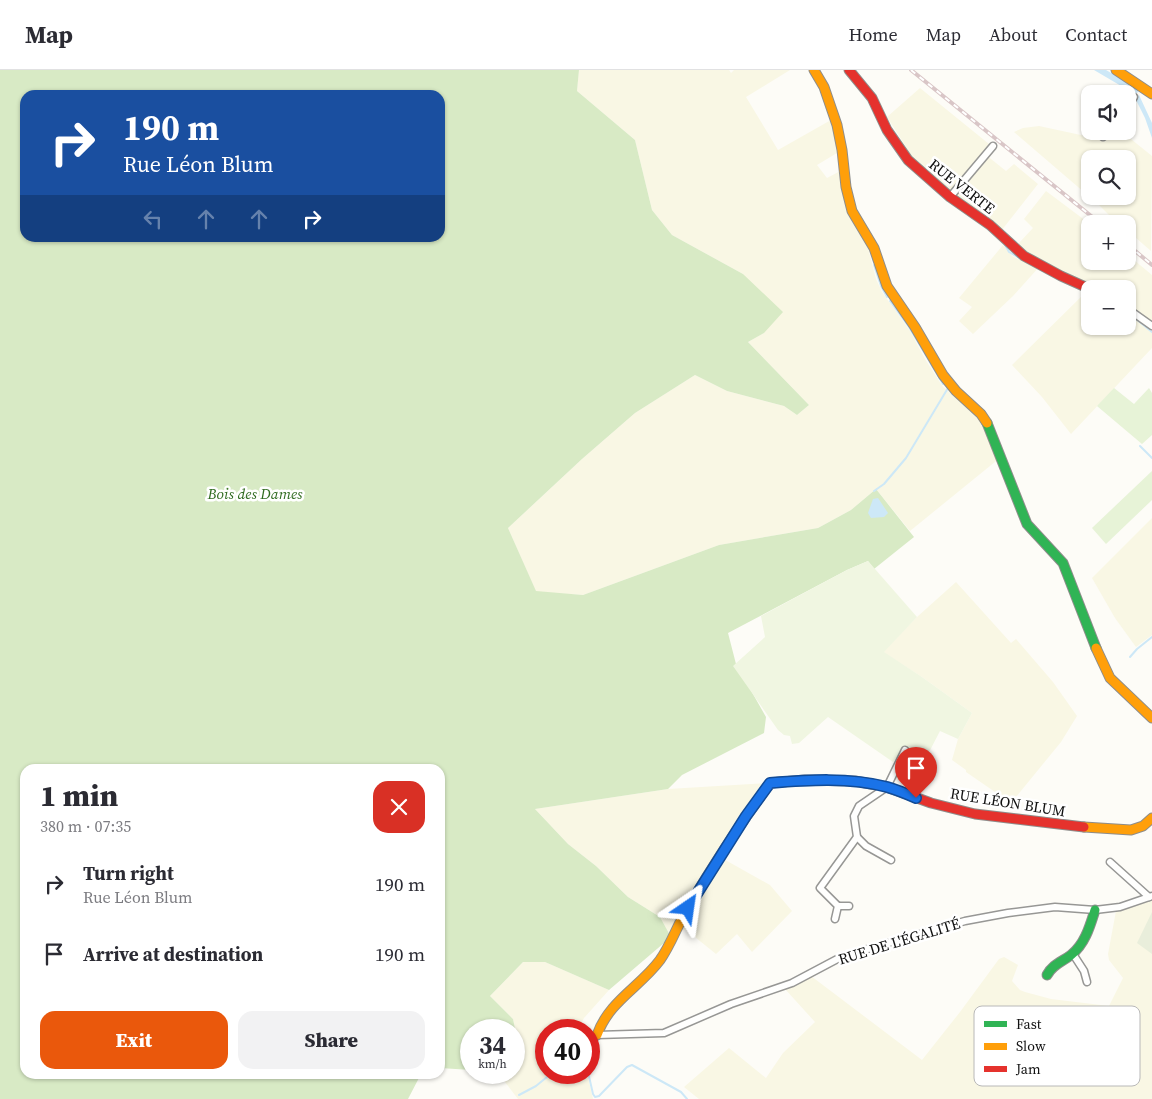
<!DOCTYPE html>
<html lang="en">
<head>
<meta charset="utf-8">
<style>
	:root { --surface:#fff; --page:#f2f2f3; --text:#2b2b33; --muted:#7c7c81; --line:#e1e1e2; --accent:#ea580c }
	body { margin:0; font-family:"Source Serif 4",serif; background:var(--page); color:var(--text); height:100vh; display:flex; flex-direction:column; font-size:19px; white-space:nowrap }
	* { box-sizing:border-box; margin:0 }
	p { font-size:16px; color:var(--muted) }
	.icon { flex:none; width:28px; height:28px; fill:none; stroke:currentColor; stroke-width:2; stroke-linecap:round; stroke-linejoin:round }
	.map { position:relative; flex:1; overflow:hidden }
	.panel { position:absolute; left:20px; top:694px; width:425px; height:315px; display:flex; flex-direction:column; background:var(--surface); border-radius:15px; box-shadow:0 1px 4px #0004 }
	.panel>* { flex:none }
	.banner { position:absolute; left:20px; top:20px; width:425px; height:152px; border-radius:15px; box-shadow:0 1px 4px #0004; background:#1a4fa0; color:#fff; overflow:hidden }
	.buttons { position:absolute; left:1081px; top:15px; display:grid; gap:10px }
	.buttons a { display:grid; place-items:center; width:55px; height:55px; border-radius:10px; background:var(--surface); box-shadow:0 1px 4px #0004; font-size:25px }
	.speed { position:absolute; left:460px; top:949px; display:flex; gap:10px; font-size:25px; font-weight:700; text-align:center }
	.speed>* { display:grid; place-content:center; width:65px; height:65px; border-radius:50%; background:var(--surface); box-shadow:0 1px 4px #0004; line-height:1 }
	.speed small { font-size:12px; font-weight:400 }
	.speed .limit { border:8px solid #d22; background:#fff; color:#111 }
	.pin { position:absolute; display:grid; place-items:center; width:42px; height:42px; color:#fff; margin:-51px -21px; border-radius:50% 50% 50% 0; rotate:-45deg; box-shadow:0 0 5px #0007 }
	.pin .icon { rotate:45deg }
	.me { position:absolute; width:55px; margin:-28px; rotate:32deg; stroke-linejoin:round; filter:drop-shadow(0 0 4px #0008) }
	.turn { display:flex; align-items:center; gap:18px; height:105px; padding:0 20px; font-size:22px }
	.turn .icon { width:65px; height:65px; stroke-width:2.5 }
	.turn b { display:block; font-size:35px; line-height:42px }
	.lanes { display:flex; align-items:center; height:48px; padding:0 20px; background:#0003; justify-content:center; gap:25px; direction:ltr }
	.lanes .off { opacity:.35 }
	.round { display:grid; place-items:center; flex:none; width:52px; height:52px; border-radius:15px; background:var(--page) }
	.overview { display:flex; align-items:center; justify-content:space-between; height:85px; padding:0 20px }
	h1 { font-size:30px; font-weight:800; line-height:38px }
	.primary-button { display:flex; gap:10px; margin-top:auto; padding:10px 20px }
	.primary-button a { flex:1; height:58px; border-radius:15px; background:var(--accent); color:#fff; font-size:20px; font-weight:800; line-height:58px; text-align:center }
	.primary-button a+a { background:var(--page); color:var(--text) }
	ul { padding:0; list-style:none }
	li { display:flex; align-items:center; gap:15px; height:70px; padding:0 20px }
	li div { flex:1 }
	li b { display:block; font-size:19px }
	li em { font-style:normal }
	header { display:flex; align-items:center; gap:30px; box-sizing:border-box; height:70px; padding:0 25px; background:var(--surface); border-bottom:1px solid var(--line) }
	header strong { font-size:24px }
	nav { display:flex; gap:28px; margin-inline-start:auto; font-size:18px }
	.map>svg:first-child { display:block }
	.farmland { fill:#f9f7e4; fill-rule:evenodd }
	.green { fill:#e7f3d7 }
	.forest { fill:#d8eac5; fill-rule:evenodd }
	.cemetery { fill:#e9eedb }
	.pitch { fill:#f0f6e1 }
	.water { fill:#cde8f7 }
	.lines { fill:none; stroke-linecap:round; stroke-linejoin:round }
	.stream { stroke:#cde8f7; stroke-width:2 }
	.street-casing { stroke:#979795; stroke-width:9 }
	.fast-casing { stroke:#8e8d8b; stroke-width:11 }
	.slow-casing { stroke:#8e8d8b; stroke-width:11 }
	.jam-casing { stroke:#8e8d8b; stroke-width:11 }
	.street { stroke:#fffffe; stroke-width:6 }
	.fast { stroke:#30b455; stroke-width:9 }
	.slow { stroke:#ff9f0a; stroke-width:9 }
	.jam { stroke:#e5322d; stroke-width:9 }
	.rail-casing { stroke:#d9c6c7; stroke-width:4 }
	.rail { stroke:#fff; stroke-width:2; stroke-dasharray:5.5; stroke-linecap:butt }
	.route-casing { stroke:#114b97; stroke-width:12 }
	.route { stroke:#1a73e8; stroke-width:9 }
	.labels { text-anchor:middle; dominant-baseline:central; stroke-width:5; stroke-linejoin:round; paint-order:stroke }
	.street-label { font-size:15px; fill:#111; stroke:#fff }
	.park-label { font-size:15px; font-style:italic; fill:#2f6b1f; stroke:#fff }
	.key { fill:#fff; stroke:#b8b8b8; stroke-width:1 }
	.key-label { font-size:14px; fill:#111 }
</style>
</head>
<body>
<header>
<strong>Map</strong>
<nav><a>Home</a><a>Map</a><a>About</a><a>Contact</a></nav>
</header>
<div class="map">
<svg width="1152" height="1029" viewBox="0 0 1152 1029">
	<rect width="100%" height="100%" fill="#fdfcf7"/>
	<g class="farmland">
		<polygon points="579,0 729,0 731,3 734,0 790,0 746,27 778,80 831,50 842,80 817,95 827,108 844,99 850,133 874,178 869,182 876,209 882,222 910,261 925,289 943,317 954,326 956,321 981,344 1001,387 910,461 876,419 851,440 818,458 719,475 583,525 536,522 508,458 582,389 635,343 695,305 727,321 784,336 797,345 809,335 748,272 764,263 743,204 672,165 652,140 635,70 577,21"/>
		<polygon points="920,18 989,74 986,78 986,85 1006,101 1014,94 1038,114 1001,161 908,90 908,80 887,47"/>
		<path d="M 1039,56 L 1104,70 L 1114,61 L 1121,61 L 1152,86 L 1151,181 L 1128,161 L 1128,154 L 1118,154 L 1099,135 L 1014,62 L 1023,58 ZM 1090,89 L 1128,89 L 1128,126 L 1090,126 Z"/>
		<path d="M 1046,121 L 1090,154 L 1090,191 L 1128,191 L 1128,185 L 1152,205 L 1152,278 L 1071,364 L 1042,327 L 1012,295 L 1089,219 L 1040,196 L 1013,226 L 973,264 L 959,251 L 972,237 L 959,228 L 1003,175 L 1012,186 L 1020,190 L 1024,186 L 1018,174 L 1033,158 L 1024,149 ZM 1090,219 L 1128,219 L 1128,256 L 1090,256 Z"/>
		<polygon points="1152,448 1152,565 1136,577 1115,548 1092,508"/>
		<polygon points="956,512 1011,573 1016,569 1053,612 1077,646 1061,672 1011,733 966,702 966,700 952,690 958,669 972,643 922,607 883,582 917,547"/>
		<polygon points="770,713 720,787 770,815 792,841 752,882 737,864 716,884 685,859 671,867 660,847 628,827 596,796 568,774 535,739 668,719"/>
		<polygon points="1152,829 1152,1029 699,1029 684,1017 729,978 766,1008 783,983 815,952 785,919 811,906 922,990 960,942 999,889 1004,887 1018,895 1012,911 1020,920 1025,922 1051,929 1109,936 1123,908 1109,890 1108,884 1116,841"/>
		<polygon points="523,892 545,892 609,920 584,948 578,960 546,960 546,1002 587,1003 593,1029 518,1029 498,1003 514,1002 514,988 520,982 513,949 490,926"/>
	</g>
	<g class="green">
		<polygon points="1114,318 1134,334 1149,318 1152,323 1152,365 1142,374 1097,336"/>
		<polygon points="1152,401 1152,430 1106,474 1092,458"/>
	</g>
	<path class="forest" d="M 0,0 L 579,0 L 577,21 L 635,70 L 652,140 L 672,165 L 743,204 L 783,242 L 764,263 L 748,272 L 809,335 L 797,345 L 784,336 L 727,321 L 695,305 L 635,343 L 582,389 L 508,458 L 536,521 L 583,525 L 719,475 L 818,458 L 851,440 L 876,419 L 914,467 L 874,499 L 868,491 L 847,500 L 728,563 L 736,594 L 766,647 L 764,663 L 682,705 L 668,719 L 535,739 L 568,774 L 596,796 L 628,827 L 660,847 L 671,867 L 609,920 L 545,892 L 523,892 L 490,926 L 513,949 L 520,982 L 514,988 L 514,960 L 471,960 L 471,1000 L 440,998 L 440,699 L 25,699 L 25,1004 L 421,1004 L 408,1029 L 0,1029 ZM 25,25 L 440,25 L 440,168 L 25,168 Z"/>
	<polygon class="cemetery" points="1152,842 1152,884 1137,873"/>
	<polygon class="pitch" points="868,491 917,547 884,582 922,607 972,643 958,669 940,661 926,688 903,678 893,692 828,647 799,673 792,674 790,666 784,665 778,660 733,596 765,567 761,546 847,500"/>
	<g class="water">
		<polygon points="1094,0 1106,0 1137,18 1138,22 1134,25 1128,20"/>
		<polygon points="1139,25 1152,53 1152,68 1145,48 1135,28"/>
		<polygon points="878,428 888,443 884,447 871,448 868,443 873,429"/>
	</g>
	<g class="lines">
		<g class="stream">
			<polyline points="1005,175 1009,182 1034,196"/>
			<polyline points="873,188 874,192"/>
			<polyline points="874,195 881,216 887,227"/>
			<polyline points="890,231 909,257 943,314"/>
			<polyline points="1131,245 1152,262"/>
			<polyline points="1140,376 1152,388"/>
			<polyline points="874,421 884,414 906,388 948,318 947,317"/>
			<polyline points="1130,587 1137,579 1152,567"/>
			<polyline points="588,1002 593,1024 595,1027 599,1026 627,997 632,995 681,1022 687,1029"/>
			<polyline points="519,1025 536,1016 553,1002"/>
		</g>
		<g class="street-casing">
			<g id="street">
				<polyline points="1128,36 1134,27"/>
				<polyline points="1103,67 1109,61"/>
				<polyline points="950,127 993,76"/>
				<polyline points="1128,239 1152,256"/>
				<polyline points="857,767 866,776 891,790"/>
				<polyline points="1110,792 1149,827"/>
				<polyline points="838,836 849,836"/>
				<polyline points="835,849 838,836 820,818 857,767 854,746 859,736 887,717 905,680"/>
				<polyline points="1073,884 1084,901 1087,912"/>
				<polyline points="589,973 597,965 664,963 731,934 792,913 843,886 965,851 1008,843 1055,837 1095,840 1120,837 1152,826"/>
			</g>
		</g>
		<g class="fast-casing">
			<g id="fast">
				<polyline points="987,353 1027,454 1063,493 1096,578"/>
				<path d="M 1047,905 C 1053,894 1062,892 1071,885 C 1085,874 1090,856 1095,840"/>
			</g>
		</g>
		<g class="slow-casing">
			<g id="slow">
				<polyline points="814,0 824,17 837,55 842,80 846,117 852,141 874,178 887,216 915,257 943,305 956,321 981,344 987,353"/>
				<polyline points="1116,0 1152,24"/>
				<polyline points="1096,578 1110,608 1152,648"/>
				<polyline points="1084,757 1131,760 1143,756 1152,748"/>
				<path d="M 597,965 C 609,931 640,917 660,890 C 672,873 678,853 689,836 C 711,799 735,762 760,727"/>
			</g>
		</g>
		<g class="jam-casing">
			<g id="jam">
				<polyline points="849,0 872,28 887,60 908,90 950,127 990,155 1024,186 1061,206 1090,219"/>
				<polyline points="760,727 770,713 805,710 855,711 887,717 931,733 975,744 1084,757"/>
			</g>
		</g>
		<use href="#street" class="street"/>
		<use href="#fast" class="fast"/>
		<use href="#slow" class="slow"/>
		<use href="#jam" class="jam"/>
		<g class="rail-casing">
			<g id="rail">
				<polyline points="911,0 1101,154"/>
				<polyline points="1128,175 1152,195"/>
			</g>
		</g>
		<use href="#rail" class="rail"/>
	</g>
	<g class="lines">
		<g class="route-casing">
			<path id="route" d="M 688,838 L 746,746 L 770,713 C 808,710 849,707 887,717 C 897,720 907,724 916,728"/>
		</g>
		<use href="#route" class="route"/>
	</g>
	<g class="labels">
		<g class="street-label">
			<text transform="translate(962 116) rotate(38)">RUE VERTE</text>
			<text transform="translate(1008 732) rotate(9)">RUE LÉON BLUM</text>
			<text transform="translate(899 871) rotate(-17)">RUE DE L'ÉGALITÉ</text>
		</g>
		<g class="park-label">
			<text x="255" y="423">Bois des Dames</text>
		</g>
	</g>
	<rect x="974" y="936" width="166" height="80" rx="8" class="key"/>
	<rect x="984" y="951" width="23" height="6" fill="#30b455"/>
	<rect x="984" y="973" width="23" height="7" fill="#ff9f0a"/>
	<rect x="984" y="996" width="23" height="6" fill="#e5322d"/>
	<g class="key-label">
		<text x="1016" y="959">Fast</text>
		<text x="1016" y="981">Slow</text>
		<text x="1016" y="1004">Jam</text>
	</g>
</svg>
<div class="buttons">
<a><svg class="icon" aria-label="sound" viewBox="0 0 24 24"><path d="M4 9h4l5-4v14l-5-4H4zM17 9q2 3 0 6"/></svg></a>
<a><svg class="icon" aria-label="search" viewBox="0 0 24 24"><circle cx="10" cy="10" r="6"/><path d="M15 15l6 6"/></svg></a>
<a>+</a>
<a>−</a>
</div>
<div class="speed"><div>34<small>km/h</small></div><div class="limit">40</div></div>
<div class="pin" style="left:916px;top:728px;background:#d93025"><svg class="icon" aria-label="arrive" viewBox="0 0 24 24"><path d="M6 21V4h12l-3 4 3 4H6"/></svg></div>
<svg class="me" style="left:688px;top:838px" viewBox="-20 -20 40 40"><path d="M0-17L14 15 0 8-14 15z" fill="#1a73e8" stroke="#fff" stroke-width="4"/></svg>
<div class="banner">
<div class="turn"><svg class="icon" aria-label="right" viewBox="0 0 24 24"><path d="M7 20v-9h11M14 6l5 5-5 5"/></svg><div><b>190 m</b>Rue Léon Blum</div></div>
<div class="lanes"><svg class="icon off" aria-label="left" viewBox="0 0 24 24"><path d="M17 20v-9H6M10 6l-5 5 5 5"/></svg><svg class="icon off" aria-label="ahead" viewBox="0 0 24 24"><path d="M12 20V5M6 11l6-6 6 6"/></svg><svg class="icon off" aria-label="ahead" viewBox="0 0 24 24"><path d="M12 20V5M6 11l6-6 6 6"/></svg><svg class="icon" aria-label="right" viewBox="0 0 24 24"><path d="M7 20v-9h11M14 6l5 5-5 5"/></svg></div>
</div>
<section class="panel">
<div class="overview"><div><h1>1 min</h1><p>380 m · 07:35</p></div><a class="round" style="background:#d93025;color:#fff"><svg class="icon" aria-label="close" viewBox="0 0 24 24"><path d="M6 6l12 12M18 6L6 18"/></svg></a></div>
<ul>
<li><svg class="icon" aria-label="right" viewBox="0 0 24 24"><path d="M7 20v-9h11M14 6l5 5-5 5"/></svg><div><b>Turn right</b><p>Rue Léon Blum</p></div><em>190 m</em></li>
<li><svg class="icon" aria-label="arrive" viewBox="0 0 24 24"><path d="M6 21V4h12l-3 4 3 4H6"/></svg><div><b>Arrive at destination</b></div><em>190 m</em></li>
</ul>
<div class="primary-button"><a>Exit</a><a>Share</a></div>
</section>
</div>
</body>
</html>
